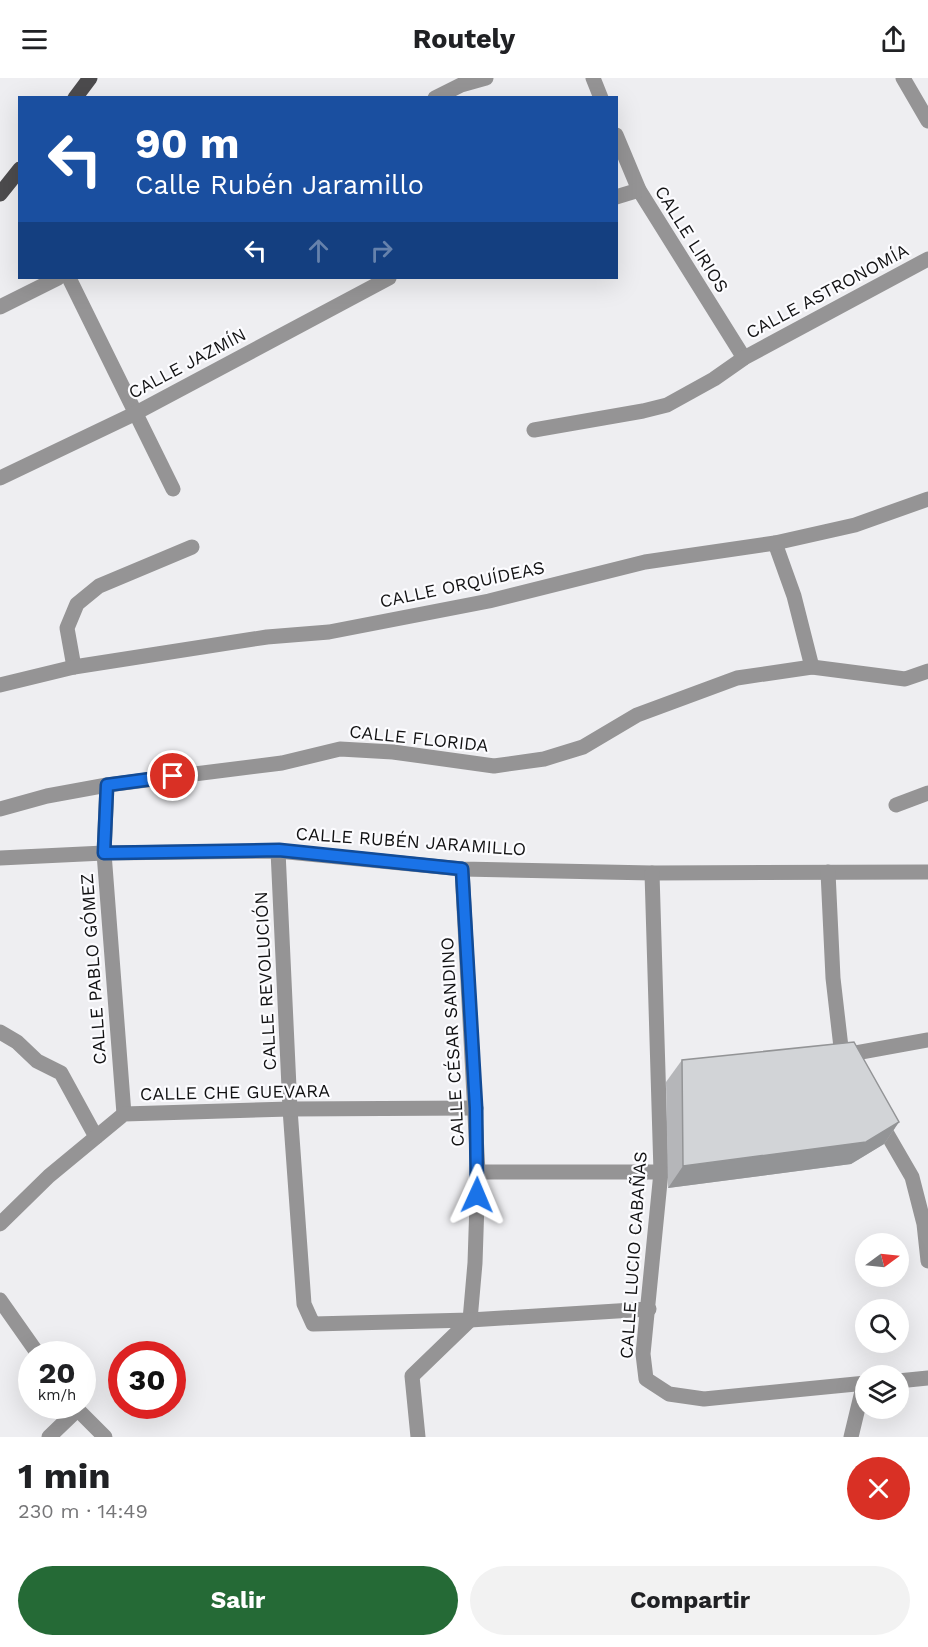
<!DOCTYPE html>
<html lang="es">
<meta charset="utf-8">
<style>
body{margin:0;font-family:"Work Sans",sans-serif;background:#f2f2f2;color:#202124;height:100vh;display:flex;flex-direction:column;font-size:22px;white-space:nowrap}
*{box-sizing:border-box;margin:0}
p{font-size:20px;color:#757577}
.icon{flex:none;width:33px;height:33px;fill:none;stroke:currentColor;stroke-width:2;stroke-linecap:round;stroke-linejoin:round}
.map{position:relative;height:1359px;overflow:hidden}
.details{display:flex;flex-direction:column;background:#fff;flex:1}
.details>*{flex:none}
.hud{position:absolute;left:18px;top:18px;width:600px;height:183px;border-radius:0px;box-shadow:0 6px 24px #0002;background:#1a4fa0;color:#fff;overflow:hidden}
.needle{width:39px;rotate:75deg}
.buttons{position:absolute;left:855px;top:1155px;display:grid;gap:12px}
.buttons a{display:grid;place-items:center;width:54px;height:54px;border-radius:50%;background:#fff;box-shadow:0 6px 24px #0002;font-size:30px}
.speed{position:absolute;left:18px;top:1263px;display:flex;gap:12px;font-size:30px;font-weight:700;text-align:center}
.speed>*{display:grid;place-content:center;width:78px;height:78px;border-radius:50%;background:#fff;box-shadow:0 6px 24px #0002;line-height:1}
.speed small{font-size:15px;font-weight:400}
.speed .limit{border:9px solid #d22;background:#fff;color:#111}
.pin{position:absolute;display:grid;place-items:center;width:51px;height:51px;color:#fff;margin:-26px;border:3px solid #fff;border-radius:50%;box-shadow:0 2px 6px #0007}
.me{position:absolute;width:66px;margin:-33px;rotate:1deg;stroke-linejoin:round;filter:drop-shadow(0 0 4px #0008)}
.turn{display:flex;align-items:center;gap:21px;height:126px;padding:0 18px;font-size:27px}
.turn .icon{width:78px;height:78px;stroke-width:2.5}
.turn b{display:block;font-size:42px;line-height:51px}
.lanes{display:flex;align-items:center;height:57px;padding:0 18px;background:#0003;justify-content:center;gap:30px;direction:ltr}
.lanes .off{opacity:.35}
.round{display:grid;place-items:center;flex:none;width:63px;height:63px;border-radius:32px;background:#f2f2f2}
.overview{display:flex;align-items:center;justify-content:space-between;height:102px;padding:0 18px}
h1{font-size:36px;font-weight:700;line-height:45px}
.cta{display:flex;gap:12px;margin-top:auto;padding:12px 18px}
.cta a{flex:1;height:69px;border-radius:36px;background:#256a36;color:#fff;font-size:24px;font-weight:700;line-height:69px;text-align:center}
.cta a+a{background:#f2f2f2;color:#202124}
header{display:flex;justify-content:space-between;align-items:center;height:78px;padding:0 18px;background:#fff;font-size:27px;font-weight:700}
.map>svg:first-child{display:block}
</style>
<header><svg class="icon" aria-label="menu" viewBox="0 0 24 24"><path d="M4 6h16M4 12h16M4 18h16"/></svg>Routely<svg class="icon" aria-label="share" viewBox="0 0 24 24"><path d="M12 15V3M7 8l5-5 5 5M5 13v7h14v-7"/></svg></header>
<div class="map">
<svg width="928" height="1359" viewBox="0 0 928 1359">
<rect width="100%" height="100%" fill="#eeeef1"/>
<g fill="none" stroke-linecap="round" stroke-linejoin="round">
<g stroke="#959495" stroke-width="15">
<polyline points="593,0 601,20"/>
<polyline points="903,0 928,43"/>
<polyline points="435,20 461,7 486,0"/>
<polyline points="616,57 639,112 744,280"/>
<polyline points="616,119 639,112"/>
<polyline points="69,200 173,411"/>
<polyline points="0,229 58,200"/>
<polyline points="534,352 643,333 667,327 714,301 744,280 928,181"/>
<polyline points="0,400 134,336 389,200"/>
<polyline points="775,465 794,518 812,589"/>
<polyline points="74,589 67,550 77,526 99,508 192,469"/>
<polyline points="0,607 74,589 267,559 329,554 489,523 645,484 775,465 855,447 928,421"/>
<polyline points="107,707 104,775 124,1036"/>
<polyline points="896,727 928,715"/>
<polyline points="0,731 47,718 107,707 282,685 340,671 393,674 494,688 544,681 583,669 637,637 737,600 812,589 905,601 928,593"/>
<polyline points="278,773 290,1031 304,1226 313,1246 470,1242 649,1231"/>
<polyline points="0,780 104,775 278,773 462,791 652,795 928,794"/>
<polyline points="462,791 478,1094 475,1185 470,1242"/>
<polyline points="828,794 833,900 842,978 846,985"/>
<polyline points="652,795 661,1094 643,1276 646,1301 669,1316 704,1321 866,1305"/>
<polyline points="0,954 17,964 37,983 61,995 96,1059"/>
<polyline points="839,978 928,962"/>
<polyline points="879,1042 912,1099 924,1146 928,1183"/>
<polyline points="478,1094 661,1094"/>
<polyline points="0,1146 49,1098 124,1036 290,1031 476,1030"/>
<polyline points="0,1222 38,1276"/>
<polyline points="898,1303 928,1300"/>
<polyline points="74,1328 105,1359"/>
<polyline points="49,1359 77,1332"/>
<polyline points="418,1359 412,1298 470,1242"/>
<polyline points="851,1359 864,1305"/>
</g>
<g stroke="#4c4b4d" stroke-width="15">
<polyline points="75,20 90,0"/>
<polyline points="0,116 20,91"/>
</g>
</g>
<polygon fill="#b5b6b9" points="682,982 899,1044 884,1066 851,1086 668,1110 666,1004"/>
<polygon fill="#939496" points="899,1044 884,1066 851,1086 668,1110 683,1088"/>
<polygon fill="#d2d4d7" stroke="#939496" stroke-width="1.5" points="854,964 899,1044 866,1064 683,1088 682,982"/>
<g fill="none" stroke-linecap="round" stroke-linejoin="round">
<g stroke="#114b97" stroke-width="15">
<polyline id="route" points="173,698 107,707 104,775 279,772 462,791 476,1030 477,1117"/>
</g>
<use href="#route" stroke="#1a73e8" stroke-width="10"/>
</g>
<g text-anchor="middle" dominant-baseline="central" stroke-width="4.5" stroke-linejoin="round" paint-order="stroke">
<g font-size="18" fill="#121213" stroke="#fcfcff">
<text transform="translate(692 161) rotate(58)">CALLE LIRIOS</text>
<text transform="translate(827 213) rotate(-28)">CALLE ASTRONOMÍA</text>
<text transform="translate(187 285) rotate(-28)">CALLE JAZMÍN</text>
<text transform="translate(462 506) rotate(-12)">CALLE ORQUÍDEAS</text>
<text transform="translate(419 660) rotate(6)">CALLE FLORIDA</text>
<text transform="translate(411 763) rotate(4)">CALLE RUBÉN JARAMILLO</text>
<text transform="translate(93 891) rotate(-94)">CALLE PABLO GÓMEZ</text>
<text transform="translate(265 903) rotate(-93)">CALLE REVOLUCIÓN</text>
<text transform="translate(452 964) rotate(-93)">CALLE CÉSAR SANDINO</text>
<text transform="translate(235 1014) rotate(-1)">CALLE CHE GUEVARA</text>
<text transform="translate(633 1177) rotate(-86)">CALLE LUCIO CABAÑAS</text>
</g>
</g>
</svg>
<div class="buttons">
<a><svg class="needle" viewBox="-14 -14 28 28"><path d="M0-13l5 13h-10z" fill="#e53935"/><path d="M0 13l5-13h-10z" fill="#757577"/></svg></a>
<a><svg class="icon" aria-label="search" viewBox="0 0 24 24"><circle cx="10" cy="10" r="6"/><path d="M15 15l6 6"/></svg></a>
<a><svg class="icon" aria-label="layers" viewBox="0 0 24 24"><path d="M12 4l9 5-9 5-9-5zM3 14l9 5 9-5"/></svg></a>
</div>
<div class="speed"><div>20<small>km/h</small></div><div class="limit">30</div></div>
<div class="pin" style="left:173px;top:698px;background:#d93025"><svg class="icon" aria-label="arrive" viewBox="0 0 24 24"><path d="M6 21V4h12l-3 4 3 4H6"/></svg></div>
<svg class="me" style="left:477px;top:1117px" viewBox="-20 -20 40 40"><path d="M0-17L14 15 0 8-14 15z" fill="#1a73e8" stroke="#fff" stroke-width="4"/></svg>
<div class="hud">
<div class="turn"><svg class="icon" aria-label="left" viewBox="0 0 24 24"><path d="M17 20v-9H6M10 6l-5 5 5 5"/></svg><div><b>90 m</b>Calle Rubén Jaramillo</div></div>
<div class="lanes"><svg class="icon" aria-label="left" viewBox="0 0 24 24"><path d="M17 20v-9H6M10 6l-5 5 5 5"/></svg><svg class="icon off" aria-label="ahead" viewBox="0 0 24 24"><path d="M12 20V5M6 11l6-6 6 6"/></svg><svg class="icon off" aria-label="right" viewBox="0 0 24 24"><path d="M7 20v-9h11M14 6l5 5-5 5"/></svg></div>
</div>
</div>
<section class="details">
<div class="overview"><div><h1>1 min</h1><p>230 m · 14:49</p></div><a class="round" style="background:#d93025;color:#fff"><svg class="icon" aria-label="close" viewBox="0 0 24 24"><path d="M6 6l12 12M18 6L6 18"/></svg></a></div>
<div class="cta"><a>Salir</a><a>Compartir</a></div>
</section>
